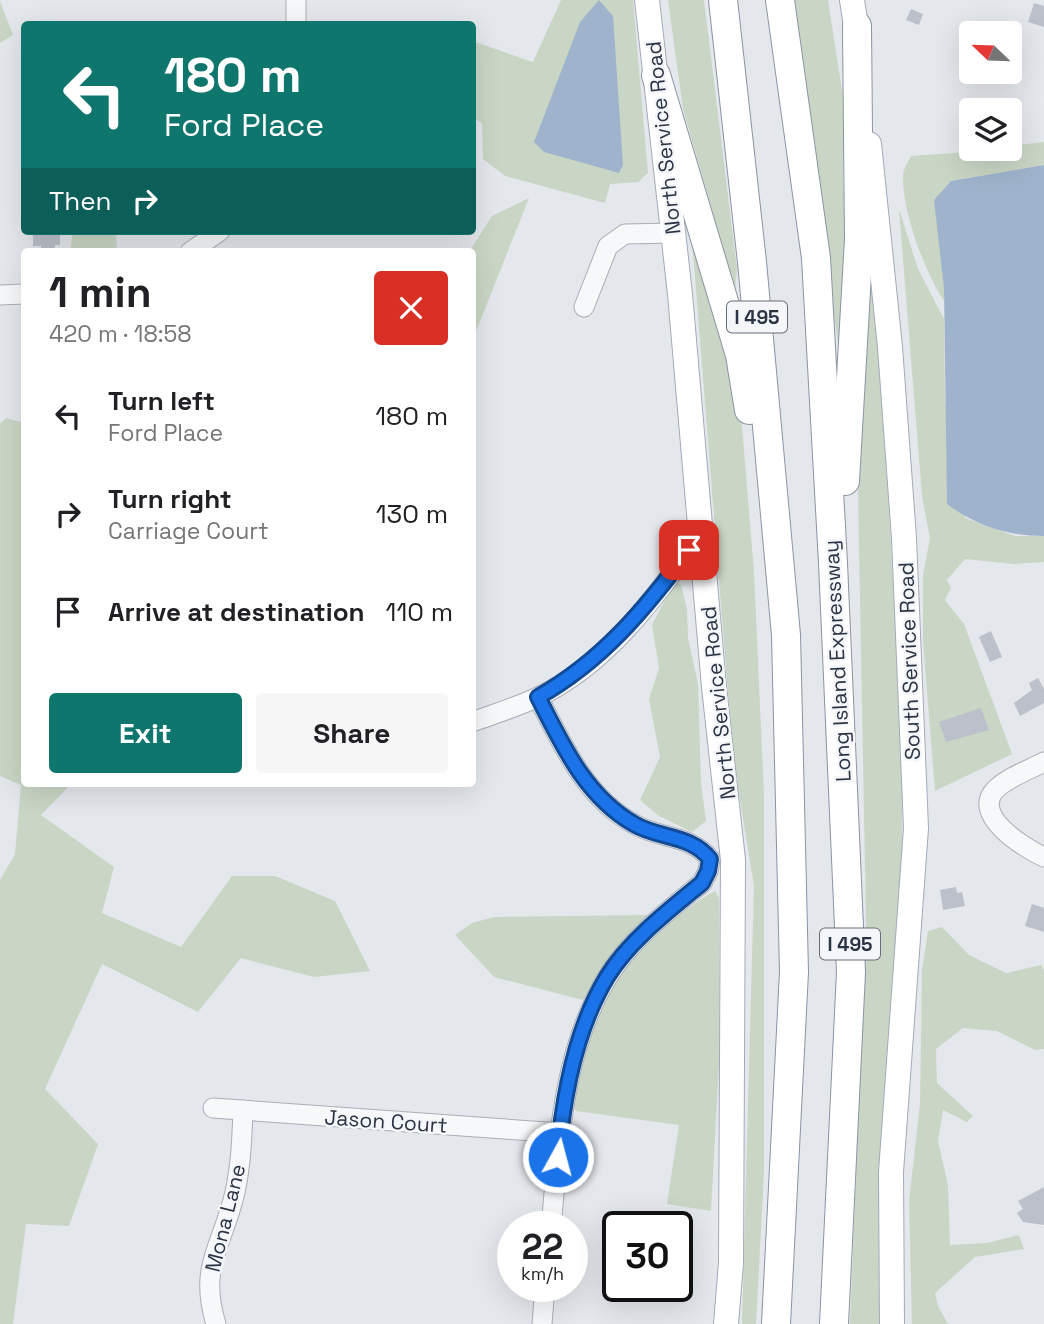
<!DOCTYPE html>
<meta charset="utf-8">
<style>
body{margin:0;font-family:"Space Grotesk",sans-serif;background:#f6f6f6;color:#202124;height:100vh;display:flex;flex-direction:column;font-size:26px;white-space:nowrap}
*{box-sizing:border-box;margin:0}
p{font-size:23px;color:#757577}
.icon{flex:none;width:38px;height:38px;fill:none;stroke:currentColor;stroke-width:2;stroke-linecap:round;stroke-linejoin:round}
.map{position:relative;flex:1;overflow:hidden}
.drawer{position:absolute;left:21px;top:248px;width:455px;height:539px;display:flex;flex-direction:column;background:#fff;border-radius:7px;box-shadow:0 7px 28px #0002}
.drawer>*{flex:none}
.hud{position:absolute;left:21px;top:21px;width:455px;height:214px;border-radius:7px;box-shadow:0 7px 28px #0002;background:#0f766e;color:#fff;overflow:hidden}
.needle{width:46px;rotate:293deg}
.controls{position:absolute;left:959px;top:21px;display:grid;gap:14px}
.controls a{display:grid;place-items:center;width:63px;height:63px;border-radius:7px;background:#fff;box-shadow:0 7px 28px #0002;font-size:35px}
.speed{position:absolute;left:497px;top:1211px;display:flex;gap:14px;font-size:35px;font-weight:700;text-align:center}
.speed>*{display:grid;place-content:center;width:91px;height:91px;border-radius:50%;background:#fff;box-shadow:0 7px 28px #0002;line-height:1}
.speed small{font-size:18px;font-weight:400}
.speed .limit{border:4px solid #111;border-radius:10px;background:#fff;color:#111}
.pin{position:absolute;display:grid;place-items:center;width:60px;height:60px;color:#fff;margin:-30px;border-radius:14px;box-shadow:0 4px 10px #0006}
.me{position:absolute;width:77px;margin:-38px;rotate:7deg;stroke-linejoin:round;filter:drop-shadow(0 0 5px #0008)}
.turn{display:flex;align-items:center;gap:24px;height:147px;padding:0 28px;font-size:32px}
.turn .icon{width:91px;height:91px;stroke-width:2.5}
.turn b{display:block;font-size:49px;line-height:60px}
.then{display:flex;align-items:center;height:66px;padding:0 28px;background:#0003;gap:14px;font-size:26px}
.round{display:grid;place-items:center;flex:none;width:74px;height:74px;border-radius:7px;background:#f6f6f6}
.headline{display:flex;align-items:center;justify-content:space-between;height:119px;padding:0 28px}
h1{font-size:42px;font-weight:700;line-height:52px}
.action{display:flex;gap:14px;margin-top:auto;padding:14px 28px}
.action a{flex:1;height:80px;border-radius:7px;background:#0f766e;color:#fff;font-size:28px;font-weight:700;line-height:80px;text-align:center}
.action a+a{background:#f6f6f6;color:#202124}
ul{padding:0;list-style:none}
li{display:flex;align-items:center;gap:21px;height:98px;padding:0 28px}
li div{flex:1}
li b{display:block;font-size:26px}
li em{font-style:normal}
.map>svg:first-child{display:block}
</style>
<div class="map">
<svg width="1044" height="1324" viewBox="0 0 1044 1324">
<rect width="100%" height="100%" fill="#e4e7ec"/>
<g fill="#c9d6c5">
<polygon points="561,0 633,0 648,173 638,182 610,184 605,203 505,176 483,159 482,123 473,118 472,41 533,62"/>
<polygon points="668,0 704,0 737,269 735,291 683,109"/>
<polygon points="793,0 828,0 845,110 843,182 849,261 846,343 838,343 836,330"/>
<polygon points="0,1 13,35 0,43"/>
<path d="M 1044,142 L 1044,165 L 951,181 L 944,301 C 925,272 902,212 903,176 C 903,170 908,162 911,156 L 1010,149 L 1010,146 Z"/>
<polygon points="529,198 473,339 472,252 469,252 492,216"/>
<polygon points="689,201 739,389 754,572 764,795 764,1173 756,1324 742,1324 754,886 733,757"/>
<polygon points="899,209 918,269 944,319 945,400 965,518 1015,536 1044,536 1044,562 1014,564 965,559 947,580 951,588 945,600 964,624 1012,754 935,791 923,641 923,575 930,538 922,496"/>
<polygon points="868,229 883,399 902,745 902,860 880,1324 850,1324 866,921 858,493"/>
<polygon points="73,231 116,231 117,252 70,252"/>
<polygon points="6,418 24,423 24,784 71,784 41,815 114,867 102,913 181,947 232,876 275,876 335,901 370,971 314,977 241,958 198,1012 102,964 45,1089 98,1144 69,1226 26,1224 13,1324 0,1324 0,880 15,854 21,785 0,776 0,424"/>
<polygon points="675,581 681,585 687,609 688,638 698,684 701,782 706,821 692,832 659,816 640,800 660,757 649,699 659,668 652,625"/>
<path d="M 715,891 L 719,898 L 719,1064 L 711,1211 L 667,1204 L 679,1125 L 576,1111 L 571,1102 C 577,1073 590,1024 604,999 C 625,962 678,910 715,891 Z"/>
<polygon points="649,915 583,1000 494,977 455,935 472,923 494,917"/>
<polygon points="942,927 969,955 1006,973 1041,965 1044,970 1044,1049 1035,1050 997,1031 963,1028 936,1049 937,1083 973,1116 967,1122 943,1110 938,1141 948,1185 950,1245 987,1243 1019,1235 1024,1249 975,1257 935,1293 938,1306 948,1324 912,1324 909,1201 920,1104 922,971 928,931"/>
</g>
<g fill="#9fb4cc">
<polygon points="599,0 613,16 623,165 619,173 544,152 534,142 580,22"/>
<path d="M 1044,165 L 1044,536 C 1008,536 976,526 947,504 L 944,288 L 934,200 L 951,181 Z"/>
</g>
<g fill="#bbc0ca">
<polygon points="1034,3 1044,6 1044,27 1028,22"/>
<polygon points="911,9 923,14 919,25 906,20"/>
<polygon points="33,231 60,231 60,245 55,245 55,250 41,250 41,246 33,246"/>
<polygon points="991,631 1002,657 990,662 979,637"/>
<polygon points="1038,678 1044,689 1044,703 1020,716 1014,703 1032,690 1029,683"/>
<polygon points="981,708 989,730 946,742 939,722"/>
<polygon points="956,887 957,893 962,892 965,906 943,910 940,890"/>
<polygon points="1032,904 1044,908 1044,932 1025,926"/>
<polygon points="1044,1187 1044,1225 1023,1222 1017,1213 1023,1209 1018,1201"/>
</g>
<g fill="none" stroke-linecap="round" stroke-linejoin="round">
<g stroke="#a9aeb7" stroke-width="21">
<g id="minor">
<polyline points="296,0 296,24"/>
<polyline points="190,252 220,231"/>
<polyline points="0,295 24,294"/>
<polyline points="584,307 608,246 625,234 674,233"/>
<path d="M 538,697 C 562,744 585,797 634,824 C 659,839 690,834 710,859 L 708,871 L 702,883 C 669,910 629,941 607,978 C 562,1052 559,1143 551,1227"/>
<path d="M 472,722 C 494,714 517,707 538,697 C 609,664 658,593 703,531"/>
<path d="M 1044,762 C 1029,770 1006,778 995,790 C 971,815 1024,848 1044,857"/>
<polyline points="213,1108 560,1133"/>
<path d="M 216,1324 C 198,1265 223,1246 235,1192 C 241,1165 242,1137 243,1110"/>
<polyline points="542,1324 545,1286"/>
</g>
</g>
<g stroke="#a3abb8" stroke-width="26">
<g id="major">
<polyline points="647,0 680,294 714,687 733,860 731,1263 726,1324"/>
<polyline points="852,0 859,46"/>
<polyline points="869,144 890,347 904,538 916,828 891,1172 892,1324"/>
</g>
</g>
<g stroke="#8b94a3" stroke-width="30">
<g id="highway">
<polyline points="723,0 752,262 786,635 794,972 776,1324"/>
<polyline points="780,0 816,258 833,563 851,972 834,1324"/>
<polyline points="656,75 740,355 749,410"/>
<polyline points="845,481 859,239 857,26"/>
</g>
</g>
<use href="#minor" stroke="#f7f8fa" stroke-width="19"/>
<use href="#major" stroke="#fff" stroke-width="24"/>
<use href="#highway" stroke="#fff" stroke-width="28"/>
</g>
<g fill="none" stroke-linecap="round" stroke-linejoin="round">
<g stroke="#114b97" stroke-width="18">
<path id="route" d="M 558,1157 C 563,1096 575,1030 607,977 C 629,941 669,910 702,883 L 708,871 L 710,859 C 690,834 659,839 634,824 C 585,796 562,744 538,697 C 602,661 646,608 689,550"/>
</g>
<use href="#route" stroke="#1a73e8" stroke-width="12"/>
</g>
<g text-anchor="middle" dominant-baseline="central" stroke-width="5" stroke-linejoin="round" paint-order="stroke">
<g fill="#f4f6f9" stroke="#676e7b" stroke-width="2">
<rect x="727" y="301.5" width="60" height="31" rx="5"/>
<rect x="820" y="928.5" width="60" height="31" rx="5"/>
</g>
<g font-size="19" font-weight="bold" fill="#2b3445">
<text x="757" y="317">I 495</text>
<text x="850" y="944">I 495</text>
</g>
<g font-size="21" fill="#2b3445" stroke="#f4f6f9">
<text transform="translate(663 138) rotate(-96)">North Service Road</text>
<text transform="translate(837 661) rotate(-93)">Long Island Expressway</text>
<text transform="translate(909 661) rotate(-92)">South Service Road</text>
<text transform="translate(718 703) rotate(-96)">North Service Road</text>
<text transform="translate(386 1121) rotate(4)">Jason Court</text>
<text transform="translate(225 1218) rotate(-76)">Mona Lane</text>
</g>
</g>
</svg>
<div class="controls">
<a><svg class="needle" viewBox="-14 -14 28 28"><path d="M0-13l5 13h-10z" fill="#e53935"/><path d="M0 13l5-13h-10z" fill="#757577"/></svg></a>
<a><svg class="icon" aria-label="layers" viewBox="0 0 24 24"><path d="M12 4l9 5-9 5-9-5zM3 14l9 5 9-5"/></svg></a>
</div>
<div class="speed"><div>22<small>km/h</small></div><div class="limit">30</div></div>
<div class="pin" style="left:689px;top:550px;background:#d93025"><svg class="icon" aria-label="arrive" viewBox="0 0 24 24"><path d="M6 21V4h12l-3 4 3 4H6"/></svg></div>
<svg class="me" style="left:558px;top:1157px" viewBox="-20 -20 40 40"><circle r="17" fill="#1a73e8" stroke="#fff" stroke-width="3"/><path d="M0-11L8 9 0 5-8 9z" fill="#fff"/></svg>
<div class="hud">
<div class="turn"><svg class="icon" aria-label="left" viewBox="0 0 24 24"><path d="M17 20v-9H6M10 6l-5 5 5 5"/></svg><div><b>180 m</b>Ford Place</div></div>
<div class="then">Then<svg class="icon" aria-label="right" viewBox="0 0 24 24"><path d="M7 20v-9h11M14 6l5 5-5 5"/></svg></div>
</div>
<section class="drawer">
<div class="headline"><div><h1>1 min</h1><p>420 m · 18:58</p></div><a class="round" style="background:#d93025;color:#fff"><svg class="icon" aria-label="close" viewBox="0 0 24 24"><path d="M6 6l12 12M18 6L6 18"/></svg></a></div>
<ul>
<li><svg class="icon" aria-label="left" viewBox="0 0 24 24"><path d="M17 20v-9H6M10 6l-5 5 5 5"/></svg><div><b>Turn left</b><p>Ford Place</p></div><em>180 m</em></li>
<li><svg class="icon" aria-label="right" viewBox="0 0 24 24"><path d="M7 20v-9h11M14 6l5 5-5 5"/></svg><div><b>Turn right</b><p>Carriage Court</p></div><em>130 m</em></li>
<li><svg class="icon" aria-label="arrive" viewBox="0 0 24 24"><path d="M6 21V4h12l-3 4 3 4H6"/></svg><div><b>Arrive at destination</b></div><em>110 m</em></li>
</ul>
<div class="action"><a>Exit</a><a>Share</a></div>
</section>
</div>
